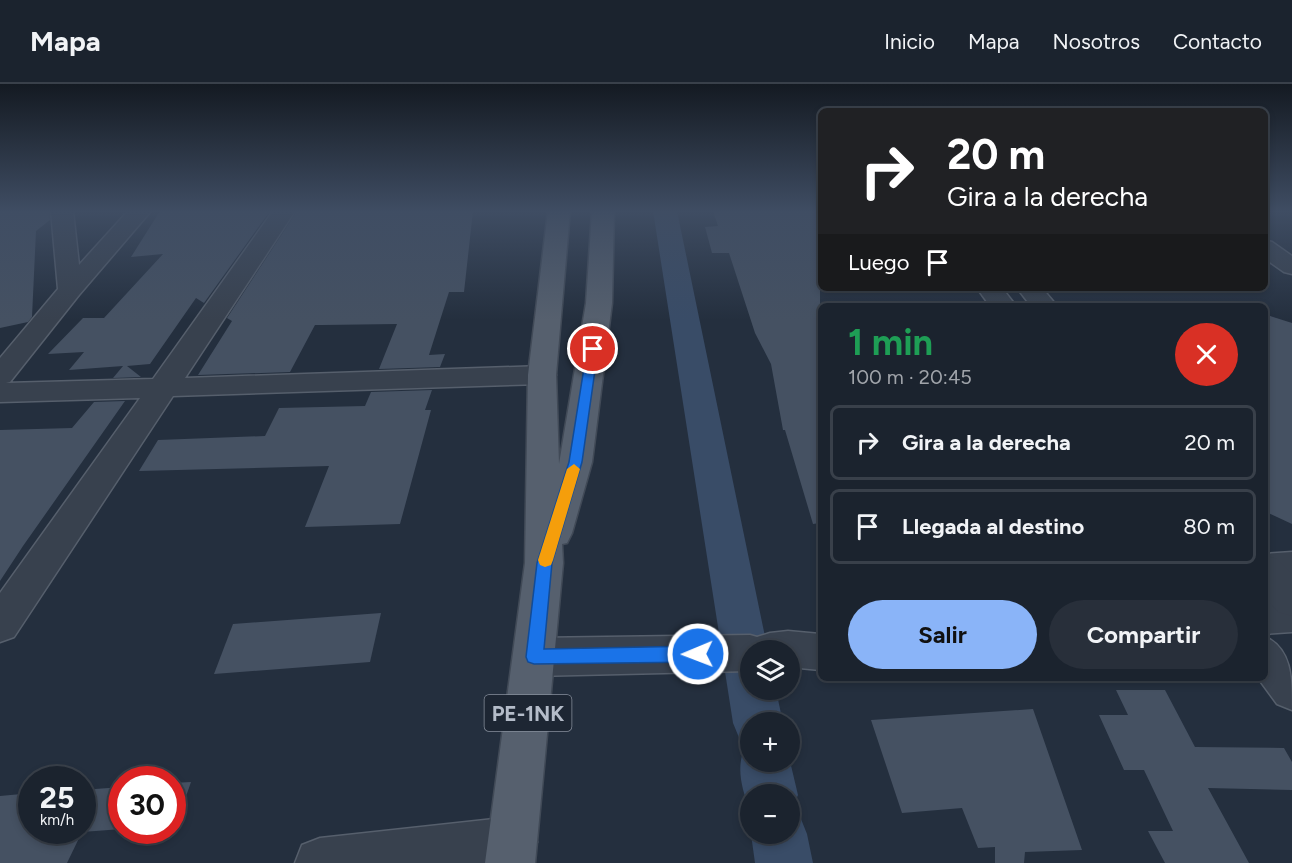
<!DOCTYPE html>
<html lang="es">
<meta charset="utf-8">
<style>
body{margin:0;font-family:Figtree,sans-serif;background:#282f3a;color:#f1f3f6;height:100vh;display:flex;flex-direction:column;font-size:22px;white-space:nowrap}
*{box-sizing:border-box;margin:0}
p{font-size:20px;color:#a0a4aa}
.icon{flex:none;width:33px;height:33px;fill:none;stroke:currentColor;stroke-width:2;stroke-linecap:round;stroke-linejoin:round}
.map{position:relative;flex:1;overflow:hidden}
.drawer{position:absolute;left:818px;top:219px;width:450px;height:378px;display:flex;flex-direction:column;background:#1b232e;border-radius:9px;box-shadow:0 3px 9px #0003,0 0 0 2px #39404a}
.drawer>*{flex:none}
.banner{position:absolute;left:818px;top:24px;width:450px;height:183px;border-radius:9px;box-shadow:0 3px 9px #0003,0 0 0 2px #39404a;background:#202124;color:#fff;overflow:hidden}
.buttons{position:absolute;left:740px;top:556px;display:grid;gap:12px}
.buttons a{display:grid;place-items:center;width:60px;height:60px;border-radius:50%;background:#1b232e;box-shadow:0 3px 9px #0003,0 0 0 2px #39404a;font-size:30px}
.speed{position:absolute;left:18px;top:682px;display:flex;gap:12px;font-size:30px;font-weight:700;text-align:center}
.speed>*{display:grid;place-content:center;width:78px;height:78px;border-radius:50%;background:#1b232e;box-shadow:0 3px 9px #0003,0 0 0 2px #39404a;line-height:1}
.speed small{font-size:15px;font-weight:400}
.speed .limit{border:9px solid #d22;background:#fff;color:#111}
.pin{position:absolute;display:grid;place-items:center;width:51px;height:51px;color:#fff;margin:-26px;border:3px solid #fff;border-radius:50%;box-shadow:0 2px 6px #0007}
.me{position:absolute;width:66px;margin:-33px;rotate:269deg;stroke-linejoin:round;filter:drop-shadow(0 0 4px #0008)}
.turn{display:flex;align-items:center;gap:21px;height:126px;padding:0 30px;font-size:27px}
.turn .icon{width:78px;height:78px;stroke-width:2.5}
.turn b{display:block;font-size:42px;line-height:51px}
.then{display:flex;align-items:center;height:57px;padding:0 30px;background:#0003;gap:12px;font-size:22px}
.round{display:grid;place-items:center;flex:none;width:63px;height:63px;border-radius:32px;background:#282f3a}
.summary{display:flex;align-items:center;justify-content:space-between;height:102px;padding:0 30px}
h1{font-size:36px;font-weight:700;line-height:45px;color:#1e9e55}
.cta{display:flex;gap:12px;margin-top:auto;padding:12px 30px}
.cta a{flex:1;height:69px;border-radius:36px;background:#8ab4f8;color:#111;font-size:24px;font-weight:700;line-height:69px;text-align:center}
.cta a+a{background:#282f3a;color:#f1f3f6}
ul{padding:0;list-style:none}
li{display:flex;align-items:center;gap:18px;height:75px;margin:0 12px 9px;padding:0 18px;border:3px solid #39404a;border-radius:9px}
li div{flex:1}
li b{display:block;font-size:22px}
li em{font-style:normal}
header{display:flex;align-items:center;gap:36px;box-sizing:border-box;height:84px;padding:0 30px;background:#1b232e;border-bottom:2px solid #39404a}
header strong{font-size:28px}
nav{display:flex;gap:33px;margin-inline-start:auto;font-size:21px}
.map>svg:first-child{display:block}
</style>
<header>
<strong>Mapa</strong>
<nav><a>Inicio</a><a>Mapa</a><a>Nosotros</a><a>Contacto</a></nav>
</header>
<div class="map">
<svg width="1292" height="779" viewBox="0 0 1292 779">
<rect width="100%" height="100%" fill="#242f3e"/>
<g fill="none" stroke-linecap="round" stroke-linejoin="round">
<path fill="#394c67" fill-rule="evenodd" d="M 653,127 L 677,127 L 768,567 L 750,567 L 750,606 L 776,606 L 783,639 L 750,639 L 750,678 L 789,678 L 789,673 L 798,711 L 791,727 L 799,730 L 807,750 L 813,779 L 755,779 L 751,750 L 789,750 L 789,711 L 750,711 L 750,726 C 741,704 735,680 747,659 L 740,656 L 733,639 Z"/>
</g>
<g fill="#455162">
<polygon points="0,127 49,127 50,136 36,147 32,233 28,238 0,244"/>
<polygon points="160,127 270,127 204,219 196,214 150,280 127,282 141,293 113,294 123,282 69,286 84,268 48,270 83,234 104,234 163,170 131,173"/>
<polygon points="297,127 473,127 464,208 449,208 429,271 445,270 440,283 379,285 397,240 323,241 315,241 290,288 198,291 232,237 227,234"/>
<polygon points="713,127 820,127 820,439 813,440 785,346 783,346 771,280 755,249 729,169 712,169 705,143 718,142"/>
<polygon points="1264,230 1292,239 1292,440 1264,427"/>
<polygon points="432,306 425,326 431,326 400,440 305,443 329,382 139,387 158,356 265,352 279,324 365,322 371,308"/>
<polygon points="125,317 23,462 0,497 0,346 72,344 94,318"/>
<polygon points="381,529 370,578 214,590 233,540"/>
<polygon points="1116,606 1165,606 1195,663 1284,664 1292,678 1292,706 1208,704 1249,779 1165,779 1148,747 1173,747 1144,686 1124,686 1099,631 1128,631"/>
<polygon points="1033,625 1082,766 1025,768 1024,779 995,779 995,763 978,764 962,724 902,729 871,636"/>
<polygon points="191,698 176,741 172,741 172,699"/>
<polygon points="122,703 122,745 82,748 67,779 0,779 0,712 32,709 32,747 82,747 82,706"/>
</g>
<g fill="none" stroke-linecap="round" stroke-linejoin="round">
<g stroke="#565f6c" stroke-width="3">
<g id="minor">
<polygon points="51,127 73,127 79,181 128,127 151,127 79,211 10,298 6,299 153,295 273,127 295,127 185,294 542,282 552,285 556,291 552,297 542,300 173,312 14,553 0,558 0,509 140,314 0,318 0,274 58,205"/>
<polygon points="1292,468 1292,498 1264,500 1264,470"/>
<polygon points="1292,514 1292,548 1264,550 1264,516"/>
<polygon points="788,547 820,550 820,586 789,583 789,567 750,567 750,587 534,592 519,586 513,573 519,560 534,554 750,551 757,553 770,549"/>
<polygon points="512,733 530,740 537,758 530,776 521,779 295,779 302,761 320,754"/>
</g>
</g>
<g stroke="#565f6c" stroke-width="3">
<g id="tertiary">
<polygon points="1264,156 1272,158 1292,172 1292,190 1284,188 1264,174"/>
<polygon points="977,204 1002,204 1016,222 990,222"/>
<polygon points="1017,204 1042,204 1057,222 1031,222"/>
<polygon points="1264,471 1277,475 1292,490 1292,532 1278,528 1264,512"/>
<path d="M 1264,552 C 1292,565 1292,593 1292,626 L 1277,620 L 1258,594 L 1264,594 Z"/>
</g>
</g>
<g stroke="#414a57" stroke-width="3">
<polygon id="primary" points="548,127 570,127 556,291 559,380 586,219 592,127 614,127 612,219 592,378 572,449 567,459 562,460 563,479 535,779 485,779 525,479 528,291"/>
</g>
<use href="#minor" fill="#38414e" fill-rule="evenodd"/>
<use href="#tertiary" fill="#38414e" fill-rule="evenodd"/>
<use href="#primary" fill="#56606e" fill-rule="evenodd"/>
</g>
<linearGradient id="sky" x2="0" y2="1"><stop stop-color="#141a22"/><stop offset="0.54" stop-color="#3f4d63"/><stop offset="1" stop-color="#3f4d63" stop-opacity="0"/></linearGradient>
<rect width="1292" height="236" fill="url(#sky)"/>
<polygon fill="#1a73e8" stroke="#114b97" stroke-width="1.5" points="593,261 598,265 582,378 552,479 544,565 698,562 704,565 707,570 704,575 698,578 534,580 528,578 526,573 537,479 569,378 587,265"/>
<polygon fill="#f59e0b" points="574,380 580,385 553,476 551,481 545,483 540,481 538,476 567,385"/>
<g text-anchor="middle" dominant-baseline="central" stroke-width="4.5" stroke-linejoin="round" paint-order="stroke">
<rect fill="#1d2633" stroke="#878f9c" stroke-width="1.5" x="484.5" y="611" width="87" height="36" rx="4.5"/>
<g font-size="21" font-weight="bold" fill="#b4bcc9">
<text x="528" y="629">PE-1NK</text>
</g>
</g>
</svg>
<div class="buttons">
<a><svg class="icon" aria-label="layers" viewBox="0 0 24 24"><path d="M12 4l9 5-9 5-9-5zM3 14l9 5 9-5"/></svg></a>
<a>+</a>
<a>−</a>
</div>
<div class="speed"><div>25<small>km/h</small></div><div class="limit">30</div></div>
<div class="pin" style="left:593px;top:265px;background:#d93025"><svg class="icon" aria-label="arrive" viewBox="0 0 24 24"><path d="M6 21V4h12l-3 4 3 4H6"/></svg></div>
<svg class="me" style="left:698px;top:570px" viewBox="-20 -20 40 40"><circle r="17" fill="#1a73e8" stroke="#fff" stroke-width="3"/><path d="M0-11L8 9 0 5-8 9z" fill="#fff"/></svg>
<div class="banner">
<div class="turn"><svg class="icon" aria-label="right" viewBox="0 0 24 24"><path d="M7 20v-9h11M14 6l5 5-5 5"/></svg><div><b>20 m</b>Gira a la derecha</div></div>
<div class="then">Luego<svg class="icon" aria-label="arrive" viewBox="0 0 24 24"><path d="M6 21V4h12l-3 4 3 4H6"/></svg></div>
</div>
<section class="drawer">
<div class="summary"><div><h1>1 min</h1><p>100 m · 20:45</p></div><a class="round" style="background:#d93025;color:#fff"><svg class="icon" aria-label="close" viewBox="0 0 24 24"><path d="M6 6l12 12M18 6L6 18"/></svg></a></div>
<ul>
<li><svg class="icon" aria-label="right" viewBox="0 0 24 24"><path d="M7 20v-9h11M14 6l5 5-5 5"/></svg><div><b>Gira a la derecha</b></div><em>20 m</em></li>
<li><svg class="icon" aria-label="arrive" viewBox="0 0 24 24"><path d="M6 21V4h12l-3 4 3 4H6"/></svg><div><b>Llegada al destino</b></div><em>80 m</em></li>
</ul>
<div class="cta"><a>Salir</a><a>Compartir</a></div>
</section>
</div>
